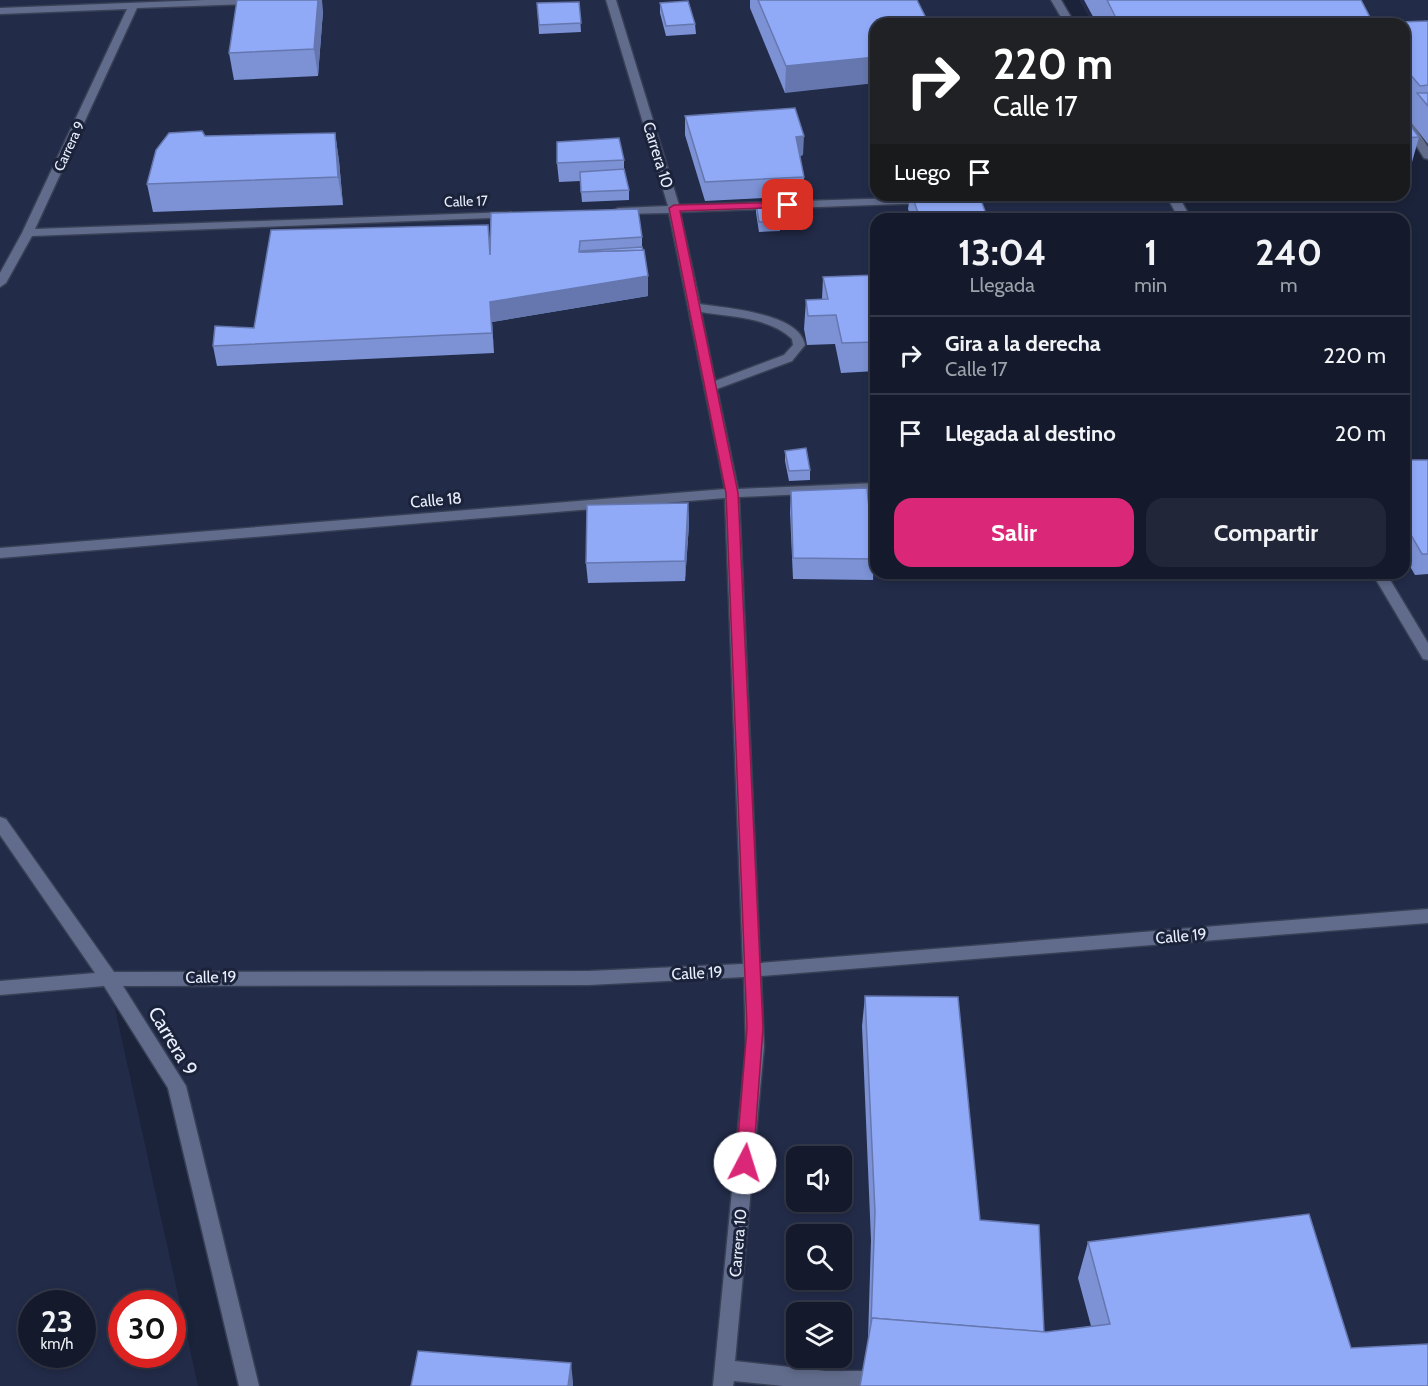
<!DOCTYPE html>
<html lang="es">
<style>
body{margin:0;font-family:Cabin,sans-serif;background:#212738;color:#f1f3f6;height:100vh;display:flex;flex-direction:column;font-size:22px;white-space:nowrap}
*{box-sizing:border-box;margin:0}
p{font-size:20px;color:#9da1a9}
.icon{flex:none;width:33px;height:33px;fill:none;stroke:currentColor;stroke-width:2;stroke-linecap:round;stroke-linejoin:round}
.map{position:relative;flex:1;overflow:hidden}
.sheet{position:absolute;left:870px;top:213px;width:540px;height:366px;display:flex;flex-direction:column;background:#141a2c;border-radius:18px;box-shadow:0 3px 9px #0003,0 0 0 2px #333848}
.sheet>*{flex:none}
.guide{position:absolute;left:870px;top:18px;width:540px;height:183px;border-radius:18px;box-shadow:0 3px 9px #0003,0 0 0 2px #333848;background:#202124;color:#fff;overflow:hidden}
.tools{position:absolute;left:786px;top:1146px;display:grid;gap:12px}
.tools a{display:grid;place-items:center;width:66px;height:66px;border-radius:12px;background:#141a2c;box-shadow:0 3px 9px #0003,0 0 0 2px #333848;font-size:30px}
.speed{position:absolute;left:18px;top:1290px;display:flex;gap:12px;font-size:30px;font-weight:700;text-align:center}
.speed>*{display:grid;place-content:center;width:78px;height:78px;border-radius:50%;background:#141a2c;box-shadow:0 3px 9px #0003,0 0 0 2px #333848;line-height:1}
.speed small{font-size:15px;font-weight:400}
.speed .limit{border:9px solid #d22;background:#fff;color:#111}
.pin{position:absolute;display:grid;place-items:center;width:51px;height:51px;color:#fff;margin:-26px;border-radius:12px;box-shadow:0 3px 9px #0006}
.me{position:absolute;width:66px;margin:-33px;rotate:5deg;stroke-linejoin:round;filter:drop-shadow(0 0 4px #0008)}
.turn{display:flex;align-items:center;gap:21px;height:126px;padding:0 24px;font-size:27px}
.turn .icon{width:78px;height:78px;stroke-width:2.5}
.turn b{display:block;font-size:42px;line-height:51px}
.then{display:flex;align-items:center;height:57px;padding:0 24px;background:#0003;gap:12px;font-size:22px}
.eta{display:flex;justify-content:space-evenly;align-items:center;height:102px;text-align:center}
.eta b{font-size:36px;font-weight:700;line-height:42px}
.button{display:flex;gap:12px;margin-top:auto;padding:12px 24px}
.button a{flex:1;height:69px;border-radius:18px;background:#db2777;color:#fff;font-size:24px;font-weight:700;line-height:69px;text-align:center}
.button a+a{background:#212738;color:#f1f3f6}
ul{padding:0;list-style:none}
li{display:flex;align-items:center;gap:18px;height:78px;padding:0 24px;border-top:2px solid #333848}
li div{flex:1}
li b{display:block;font-size:22px}
li em{font-style:normal}
.map>svg:first-child{display:block}
</style>
<div class="map">
<svg width="1428" height="1386" viewBox="0 0 1428 1386">
<rect width="100%" height="100%" fill="#1b233a"/>
<g fill="#222b48" fill-rule="evenodd">
<path d="M 0,0 L 1056,0 L 1070,24 L 876,24 L 876,195 L 1172,195 L 1185,219 L 876,219 L 876,573 L 1404,573 L 1404,469 L 1428,469 L 1428,1386 L 249,1386 L 177,1086 L 109,981 L 198,1386 L 0,1386 ZM 796,1156 L 842,1156 L 842,1202 L 796,1202 ZM 796,1234 L 842,1234 L 842,1280 L 796,1280 ZM 32,1304 L 82,1304 L 82,1354 L 32,1354 ZM 122,1304 L 172,1304 L 172,1354 L 122,1354 ZM 796,1312 L 842,1312 L 842,1358 L 796,1358 Z"/>
<polygon points="1079,0 1428,0 1428,55 1404,24 1093,24"/>
</g>
<g fill="none" stroke-linecap="round" stroke-linejoin="round">
<g stroke="#384055" stroke-width="3">
<g id="minor">
<polygon points="204,0 282,0 277,3 137,8 35,229 510,212 516,215 514,217 32,236 6,283 0,287 0,273 22,233 127,9 0,14 0,8"/>
<path d="M 606,0 L 616,0 L 679,205 L 930,197 L 936,200 L 930,203 L 680,212 L 700,304 C 725,308 800,313 805,345 L 792,361 L 717,389 L 738,489 L 876,483 L 876,491 L 739,497 L 760,963 L 1428,909 L 1428,923 L 761,976 L 764,1047 L 735,1361 L 826,1371 L 863,1371 L 870,1374 L 873,1381 L 871,1386 L 783,1386 L 734,1381 L 733,1386 L 713,1386 L 746,1047 L 744,977 L 589,985 L 123,986 L 186,1086 L 259,1386 L 239,1386 L 168,1088 L 104,986 L 0,995 L 0,981 L 95,973 L 0,835 L 0,817 L 6,819 L 114,972 L 589,971 L 743,964 L 725,498 L 0,558 L 0,548 L 725,489 L 669,213 L 618,214 L 612,211 L 618,208 L 668,206 ZM 701,312 C 731,317 769,317 792,339 L 793,345 L 784,355 L 715,381 Z"/>
<polygon points="1051,0 1061,0 1075,24 1065,24"/>
<polygon points="1404,115 1408,116 1428,147 1428,159 1424,158 1404,126"/>
<polygon points="1056,195 1050,198 960,201 954,198 959,195"/>
<polygon points="1166,195 1178,195 1191,219 1179,219"/>
<polygon points="1372,573 1386,573 1428,643 1428,660 1423,659"/>
</g>
</g>
<use href="#minor" fill="#616c8c" fill-rule="evenodd"/>
</g>
<g fill="#7c92d5">
<polygon points="750,0 917,0 785,93 750,8"/>
<polygon points="1084,0 1361,0 1373,23 1428,21 1428,144 1404,113 1404,24 1097,24"/>
<polygon points="579,2 581,32 539,34 537,3"/>
<polygon points="660,3 695,24 696,34 666,36 660,13"/>
<polygon points="323,11 318,76 234,80 229,53"/>
<polygon points="685,116 803,155 800,156 804,177 803,196 705,201 685,135"/>
<polygon points="1404,117 1419,137 1409,173 1404,173"/>
<polygon points="335,133 339,161 343,205 153,212 147,184 205,136"/>
<polygon points="624,160 624,169 629,190 629,200 582,202 580,181 559,182 557,163"/>
<polygon points="910,195 979,195 988,219 912,219 908,209"/>
<polygon points="756,203 780,221 780,231 759,232 756,213"/>
<polygon points="491,213 642,237 642,247 648,296 492,322 494,353 217,366 213,346 254,328 490,255"/>
<polygon points="876,275 876,371 841,373 835,344 807,345 804,329 806,300 822,299 823,277"/>
<polygon points="785,451 810,470 810,480 789,481 785,461"/>
<polygon points="1404,460 1428,460 1428,574 1415,575 1404,556"/>
<polygon points="791,491 874,559 873,580 793,579 790,512"/>
<polygon points="688,503 689,524 685,581 588,583 586,563"/>
<polygon points="1246,573 1298,573 1247,575"/>
<polygon points="865,996 980,1220 1044,1332 1091,1326 1078,1278 1088,1242 1351,1348 1428,1386 868,1340 871,1240 862,1026"/>
</g>
<g fill="#6577ae">
<polygon points="318,0 322,0 323,11 318,76 314,49"/>
<polygon points="876,57 876,83 785,93 786,66"/>
<polygon points="335,133 339,161 343,205 338,177"/>
<polygon points="804,136 803,155 795,156 796,137"/>
<polygon points="648,276 648,296 492,322 494,353 490,302"/>
<polygon points="688,503 689,524 685,581 685,561"/>
<polygon points="571,1363 573,1382 573,1386 568,1386"/>
</g>
<g fill="#90aaf8" stroke="#6577ae" stroke-width="1.5">
<polygon points="237,0 318,0 314,49 229,53"/>
<polygon points="758,0 917,0 929,24 876,24 876,57 786,66"/>
<polygon points="1107,0 1361,0 1373,23 1339,24 1119,24"/>
<polygon points="688,1 695,24 666,26 660,3"/>
<polygon points="579,2 581,23 539,25 537,3"/>
<polygon points="1428,21 1428,85 1420,86 1404,67 1404,24 1374,24 1373,23"/>
<polygon points="1417,93 1428,93 1428,106"/>
<polygon points="795,108 804,136 796,137 804,177 705,182 685,116"/>
<polygon points="1404,117 1419,137 1404,138"/>
<polygon points="202,131 205,136 335,133 338,177 147,184 156,150 169,133"/>
<polygon points="619,138 624,160 557,163 557,142"/>
<polygon points="624,169 629,190 581,192 580,172"/>
<polygon points="912,195 979,195 988,219 920,219"/>
<polygon points="776,202 780,221 759,222 756,203"/>
<polygon points="638,209 642,237 580,241 579,252 644,250 648,276 490,302 492,333 213,346 215,326 254,328 271,230 488,225 490,255 491,213"/>
<polygon points="642,247 643,250 581,252 581,251"/>
<polygon points="876,275 876,342 842,343 836,315 808,316 806,300 828,299 823,277"/>
<polygon points="806,448 810,470 789,471 785,451"/>
<polygon points="1404,460 1428,460 1428,554 1422,554 1404,523"/>
<polygon points="867,488 874,559 793,558 791,491"/>
<polygon points="688,503 685,561 586,563 587,505"/>
<polygon points="865,996 958,997 980,1220 1039,1225 1044,1332 872,1318 871,1323 875,1212"/>
<polygon points="1309,1214 1351,1348 1428,1344 1428,1386 860,1386 872,1318 1046,1332 1110,1324 1088,1242"/>
<polygon points="418,1351 571,1363 568,1386 411,1386"/>
</g>
<polygon fill="#db2777" stroke="#8e194d" stroke-width="1.5" points="788,202 793,205 791,207 680,211 738,493 763,1028 753,1163 751,1168 745,1170 739,1168 736,1163 747,1028 726,493 669,208 674,205"/>
<g text-anchor="middle" dominant-baseline="central" stroke-width="6" stroke-linejoin="round" paint-order="stroke">
<g font-size="14" fill="#e9effe" stroke="#1b233a">
<text transform="translate(69 146) rotate(-65)">Carrera 9</text>
<text transform="translate(466 201) rotate(-2)">Calle 17</text>
</g>
<g font-size="16" fill="#e9effe" stroke="#1b233a">
<text transform="translate(658 155) rotate(73)">Carrera 10</text>
<text transform="translate(436 500) rotate(-5)">Calle 18</text>
<text transform="translate(1181 936) rotate(-5)">Calle 19</text>
<text transform="translate(697 973) rotate(-3)">Calle 19</text>
<text transform="translate(211 977) rotate(-1)">Calle 19</text>
<text transform="translate(738 1243) rotate(-85)">Carrera 10</text>
</g>
<g font-size="20" fill="#e9effe" stroke="#1b233a">
<text transform="translate(173 1041) rotate(59)">Carrera 9</text>
</g>
</g>
</svg>
<div class="tools">
<a><svg class="icon" aria-label="sound" viewBox="0 0 24 24"><path d="M4 9h4l5-4v14l-5-4H4zM17 9q2 3 0 6"/></svg></a>
<a><svg class="icon" aria-label="search" viewBox="0 0 24 24"><circle cx="10" cy="10" r="6"/><path d="M15 15l6 6"/></svg></a>
<a><svg class="icon" aria-label="layers" viewBox="0 0 24 24"><path d="M12 4l9 5-9 5-9-5zM3 14l9 5 9-5"/></svg></a>
</div>
<div class="speed"><div>23<small>km/h</small></div><div class="limit">30</div></div>
<div class="pin" style="left:788px;top:205px;background:#d93025"><svg class="icon" aria-label="arrive" viewBox="0 0 24 24"><path d="M6 21V4h12l-3 4 3 4H6"/></svg></div>
<svg class="me" style="left:745px;top:1163px" viewBox="-20 -20 40 40"><circle r="19" fill="#fff"/><path d="M0-13L10 11 0 6-10 11z" fill="#db2777"/></svg>
<div class="guide">
<div class="turn"><svg class="icon" aria-label="right" viewBox="0 0 24 24"><path d="M7 20v-9h11M14 6l5 5-5 5"/></svg><div><b>220 m</b>Calle 17</div></div>
<div class="then">Luego<svg class="icon" aria-label="arrive" viewBox="0 0 24 24"><path d="M6 21V4h12l-3 4 3 4H6"/></svg></div>
</div>
<section class="sheet">
<div class="eta">
<div><b>13:04</b><p>Llegada</p></div>
<div><b>1</b><p>min</p></div>
<div><b>240</b><p>m</p></div>
</div>
<ul>
<li><svg class="icon" aria-label="right" viewBox="0 0 24 24"><path d="M7 20v-9h11M14 6l5 5-5 5"/></svg><div><b>Gira a la derecha</b><p>Calle 17</p></div><em>220 m</em></li>
<li><svg class="icon" aria-label="arrive" viewBox="0 0 24 24"><path d="M6 21V4h12l-3 4 3 4H6"/></svg><div><b>Llegada al destino</b></div><em>20 m</em></li>
</ul>
<div class="button"><a>Salir</a><a>Compartir</a></div>
</section>
</div>
